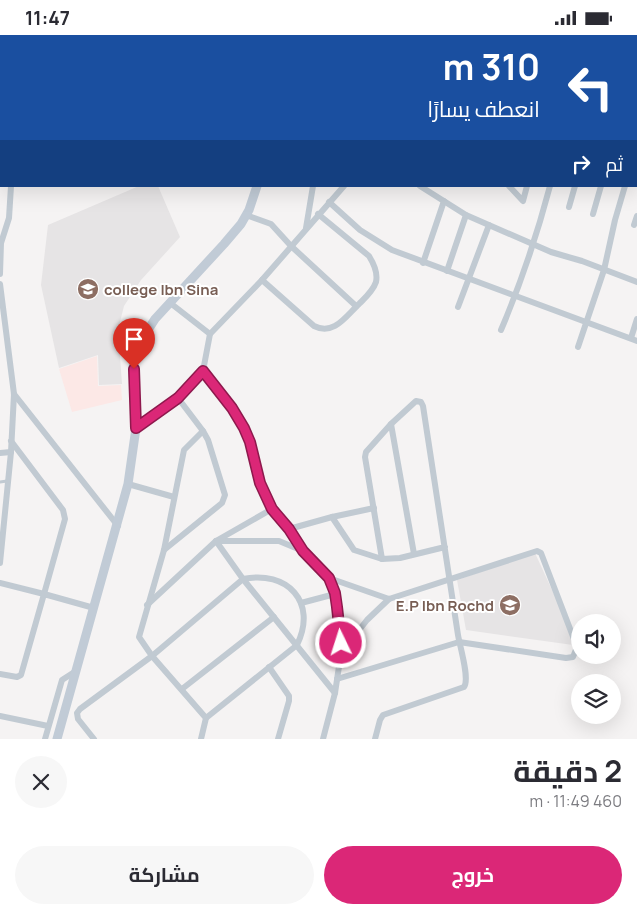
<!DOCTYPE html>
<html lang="ar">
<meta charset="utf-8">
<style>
body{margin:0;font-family:Manrope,Cairo,sans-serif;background:#f7f7f7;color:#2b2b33;direction:rtl;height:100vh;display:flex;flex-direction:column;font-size:19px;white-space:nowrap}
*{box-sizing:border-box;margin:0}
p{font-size:16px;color:#7c7c81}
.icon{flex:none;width:28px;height:28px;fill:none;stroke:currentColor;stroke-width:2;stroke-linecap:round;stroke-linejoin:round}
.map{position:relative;height:704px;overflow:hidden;direction:ltr}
.details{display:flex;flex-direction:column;background:#fff;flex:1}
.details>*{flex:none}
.guide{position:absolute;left:0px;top:0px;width:638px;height:152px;box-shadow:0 5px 20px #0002;direction:rtl;background:#1a4fa0;color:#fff;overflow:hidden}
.fabs{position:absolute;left:571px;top:579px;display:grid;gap:10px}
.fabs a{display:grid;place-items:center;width:50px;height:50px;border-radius:50%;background:#fff;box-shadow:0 5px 20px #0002;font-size:25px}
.pin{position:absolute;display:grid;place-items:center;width:42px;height:42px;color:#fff;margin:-51px -21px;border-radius:50% 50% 50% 0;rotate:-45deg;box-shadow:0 0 5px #0007}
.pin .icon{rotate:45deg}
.me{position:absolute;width:55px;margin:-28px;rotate:356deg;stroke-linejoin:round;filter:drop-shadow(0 0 4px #0008)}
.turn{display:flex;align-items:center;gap:18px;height:105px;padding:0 15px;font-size:22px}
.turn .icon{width:65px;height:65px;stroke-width:2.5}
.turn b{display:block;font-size:35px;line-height:42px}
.then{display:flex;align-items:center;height:48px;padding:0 15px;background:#0003;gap:10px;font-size:19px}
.round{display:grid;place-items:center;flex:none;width:52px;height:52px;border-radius:26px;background:#f7f7f7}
.head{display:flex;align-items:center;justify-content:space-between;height:85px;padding:0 15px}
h1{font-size:30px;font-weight:700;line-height:38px}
.primary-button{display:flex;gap:10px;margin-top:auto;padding:10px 15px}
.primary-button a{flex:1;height:58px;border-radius:30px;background:#db2777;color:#fff;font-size:20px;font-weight:700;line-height:58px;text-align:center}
.primary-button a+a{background:#f7f7f7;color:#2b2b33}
.status{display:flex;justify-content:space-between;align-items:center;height:35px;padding:0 25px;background:#fff;direction:ltr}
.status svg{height:14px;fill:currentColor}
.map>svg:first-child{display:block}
</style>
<div class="status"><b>11:47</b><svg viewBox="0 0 49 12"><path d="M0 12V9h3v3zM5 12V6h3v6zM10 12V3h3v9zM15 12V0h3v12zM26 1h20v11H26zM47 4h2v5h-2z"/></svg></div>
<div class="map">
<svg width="637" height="704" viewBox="0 0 637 704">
<rect width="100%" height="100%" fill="#f5f3f3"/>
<g fill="#e6e4e5">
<polygon points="139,151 158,151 180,202 141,245 124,271 118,295 122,349 99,350 98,320 59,333 41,250 48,190"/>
<polygon points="535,518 575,605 573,610 466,595 457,545"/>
</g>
<polygon fill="#fce8e6" points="97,321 98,351 121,350 122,365 72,377 59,334"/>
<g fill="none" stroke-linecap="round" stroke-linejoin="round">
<polyline stroke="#c1cad2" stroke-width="3" points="0,447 7,446"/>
<g stroke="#c1cad2" stroke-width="6">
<polyline points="56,0 56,1"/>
<polyline points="314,0 316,1"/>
<polyline points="153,1 156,0"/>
<polyline points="276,1 277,0"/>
<polyline points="428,1 429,0"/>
<polyline points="636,13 637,10"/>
<polyline points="636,38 637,39"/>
<polyline points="0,60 1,60"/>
<polyline points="636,111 637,108"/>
<polyline points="0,147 1,148"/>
<polyline points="420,151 466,180 551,217 582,226 637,247"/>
<polyline points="509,151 523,166 527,151"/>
<polyline points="329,167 360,195 392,215 637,306"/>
<polyline points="569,172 575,151"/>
<polyline points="593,179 601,151"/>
<polyline points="246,180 271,189 291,211 356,271"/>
<polyline points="634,190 637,181"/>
<polyline points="306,193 313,151"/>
<polyline points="423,228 444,166"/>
<polyline points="447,236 466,180"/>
<polyline points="0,239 1,208 9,183 11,151"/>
<path d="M 262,245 L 314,291 C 334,301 346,281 359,269 C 365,263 373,256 376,247 C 378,238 374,229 369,221 L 318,179"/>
<polyline points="0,249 14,359 11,417 0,528"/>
<polyline points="169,267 210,299"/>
<polyline points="458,272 489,190"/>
<path d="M 501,295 C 521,248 537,200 550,151"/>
<polyline points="631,303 637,284"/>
<polyline points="578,312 604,235 615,185 625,151"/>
<polyline points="203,336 232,373 244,393 250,407 260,448 272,474"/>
<polyline points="14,359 118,491"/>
<polyline points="178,363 203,336 210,299 262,245 344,151"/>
<polyline points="391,389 414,519"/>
<polyline points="136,393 178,363 203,396 208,405 225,460 222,468 164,515"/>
<polyline points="0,418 11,417"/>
<polyline points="128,449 174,462"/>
<polyline points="332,482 354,515 382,524"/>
<polyline points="289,494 332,482 374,473"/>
<polyline points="216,506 279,506 303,516 329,543 335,559 337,571 341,618 335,658 323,704"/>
<polyline points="216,506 243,544 335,658"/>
<polyline points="329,543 389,564 537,516 541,518 577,612 573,622 566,623 459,607 337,644"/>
<polyline points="0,548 44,559 65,484 63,475 11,406"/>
<polyline points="301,568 335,559"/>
<polyline points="147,570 216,506 272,474 289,494 302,515"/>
<polyline points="341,618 367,585 389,564"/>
<polyline points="269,632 289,661 289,666 278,704"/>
<polyline points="0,639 17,642 21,640 44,559 94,573"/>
<polyline points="182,654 274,582"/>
<polyline points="0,681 48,691"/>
<polyline points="45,704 62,645 76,636"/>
<path d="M 94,704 L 78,684 L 77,678 L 80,674 L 152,621 L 243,544 C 287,535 318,567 297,610 L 206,683"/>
<polyline points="201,704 206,683 152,621 139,602 164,515 184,415 203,396"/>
<path d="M 375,704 L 380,685 L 383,680 L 464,652 C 470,644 460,612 458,600 C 446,524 435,447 423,371 L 421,367 L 416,366 L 391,389 L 366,417 L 365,422 L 382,524 L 400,523 L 445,512"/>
</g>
<g stroke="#c1cbd6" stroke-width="9">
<polyline points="252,0 253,1"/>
<polyline points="260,0 260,1"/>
<polyline points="57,704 128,449 136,393 133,334 134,324 137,312 155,284 224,209 241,189 249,175 257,151"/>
</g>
</g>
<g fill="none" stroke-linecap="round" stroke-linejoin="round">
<g stroke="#8e194d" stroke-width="12">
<polyline id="route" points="134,334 136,393 178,363 203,336 232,373 244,393 250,407 260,448 272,474 289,494 303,516 329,543 335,558 337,572 341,608"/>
</g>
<use href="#route" stroke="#db2777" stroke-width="9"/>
</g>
<defs>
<g id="school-disc" transform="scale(1.125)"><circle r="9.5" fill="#8d6e63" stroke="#fff"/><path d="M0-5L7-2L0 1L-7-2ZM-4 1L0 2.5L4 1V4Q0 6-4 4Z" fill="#fff"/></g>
</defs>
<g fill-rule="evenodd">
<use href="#school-disc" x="88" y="254"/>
<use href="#school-disc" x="510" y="570"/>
</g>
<g text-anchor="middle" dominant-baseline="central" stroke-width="4" stroke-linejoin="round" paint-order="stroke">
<g font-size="15" font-weight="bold" fill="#785e54" stroke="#fff" text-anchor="start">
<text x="104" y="254">college Ibn Sina</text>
<text x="494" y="570" text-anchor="end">E.P Ibn Rochd</text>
</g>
</g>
</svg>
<div class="fabs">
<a><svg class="icon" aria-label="sound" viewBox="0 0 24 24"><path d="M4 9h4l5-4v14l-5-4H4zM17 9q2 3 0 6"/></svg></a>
<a><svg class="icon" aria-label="layers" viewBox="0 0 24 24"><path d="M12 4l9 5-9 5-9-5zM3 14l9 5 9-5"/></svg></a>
</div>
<div class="pin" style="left:134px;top:334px;background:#d93025"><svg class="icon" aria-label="arrive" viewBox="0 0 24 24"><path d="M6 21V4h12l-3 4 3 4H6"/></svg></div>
<svg class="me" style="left:341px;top:608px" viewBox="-20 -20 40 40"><circle r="17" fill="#db2777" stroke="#fff" stroke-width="3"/><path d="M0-11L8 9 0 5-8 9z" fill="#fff"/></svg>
<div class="guide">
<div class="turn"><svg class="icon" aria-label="left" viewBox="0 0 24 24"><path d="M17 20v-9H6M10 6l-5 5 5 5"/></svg><div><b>310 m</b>انعطف يسارًا</div></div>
<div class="then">ثم<svg class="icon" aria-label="right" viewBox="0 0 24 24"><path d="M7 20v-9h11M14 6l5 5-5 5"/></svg></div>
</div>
</div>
<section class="details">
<div class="head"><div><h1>2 دقيقة</h1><p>460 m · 11:49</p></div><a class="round"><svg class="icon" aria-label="close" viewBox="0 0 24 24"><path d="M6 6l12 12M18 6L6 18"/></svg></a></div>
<div class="primary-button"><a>خروج</a><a>مشاركة</a></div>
</section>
